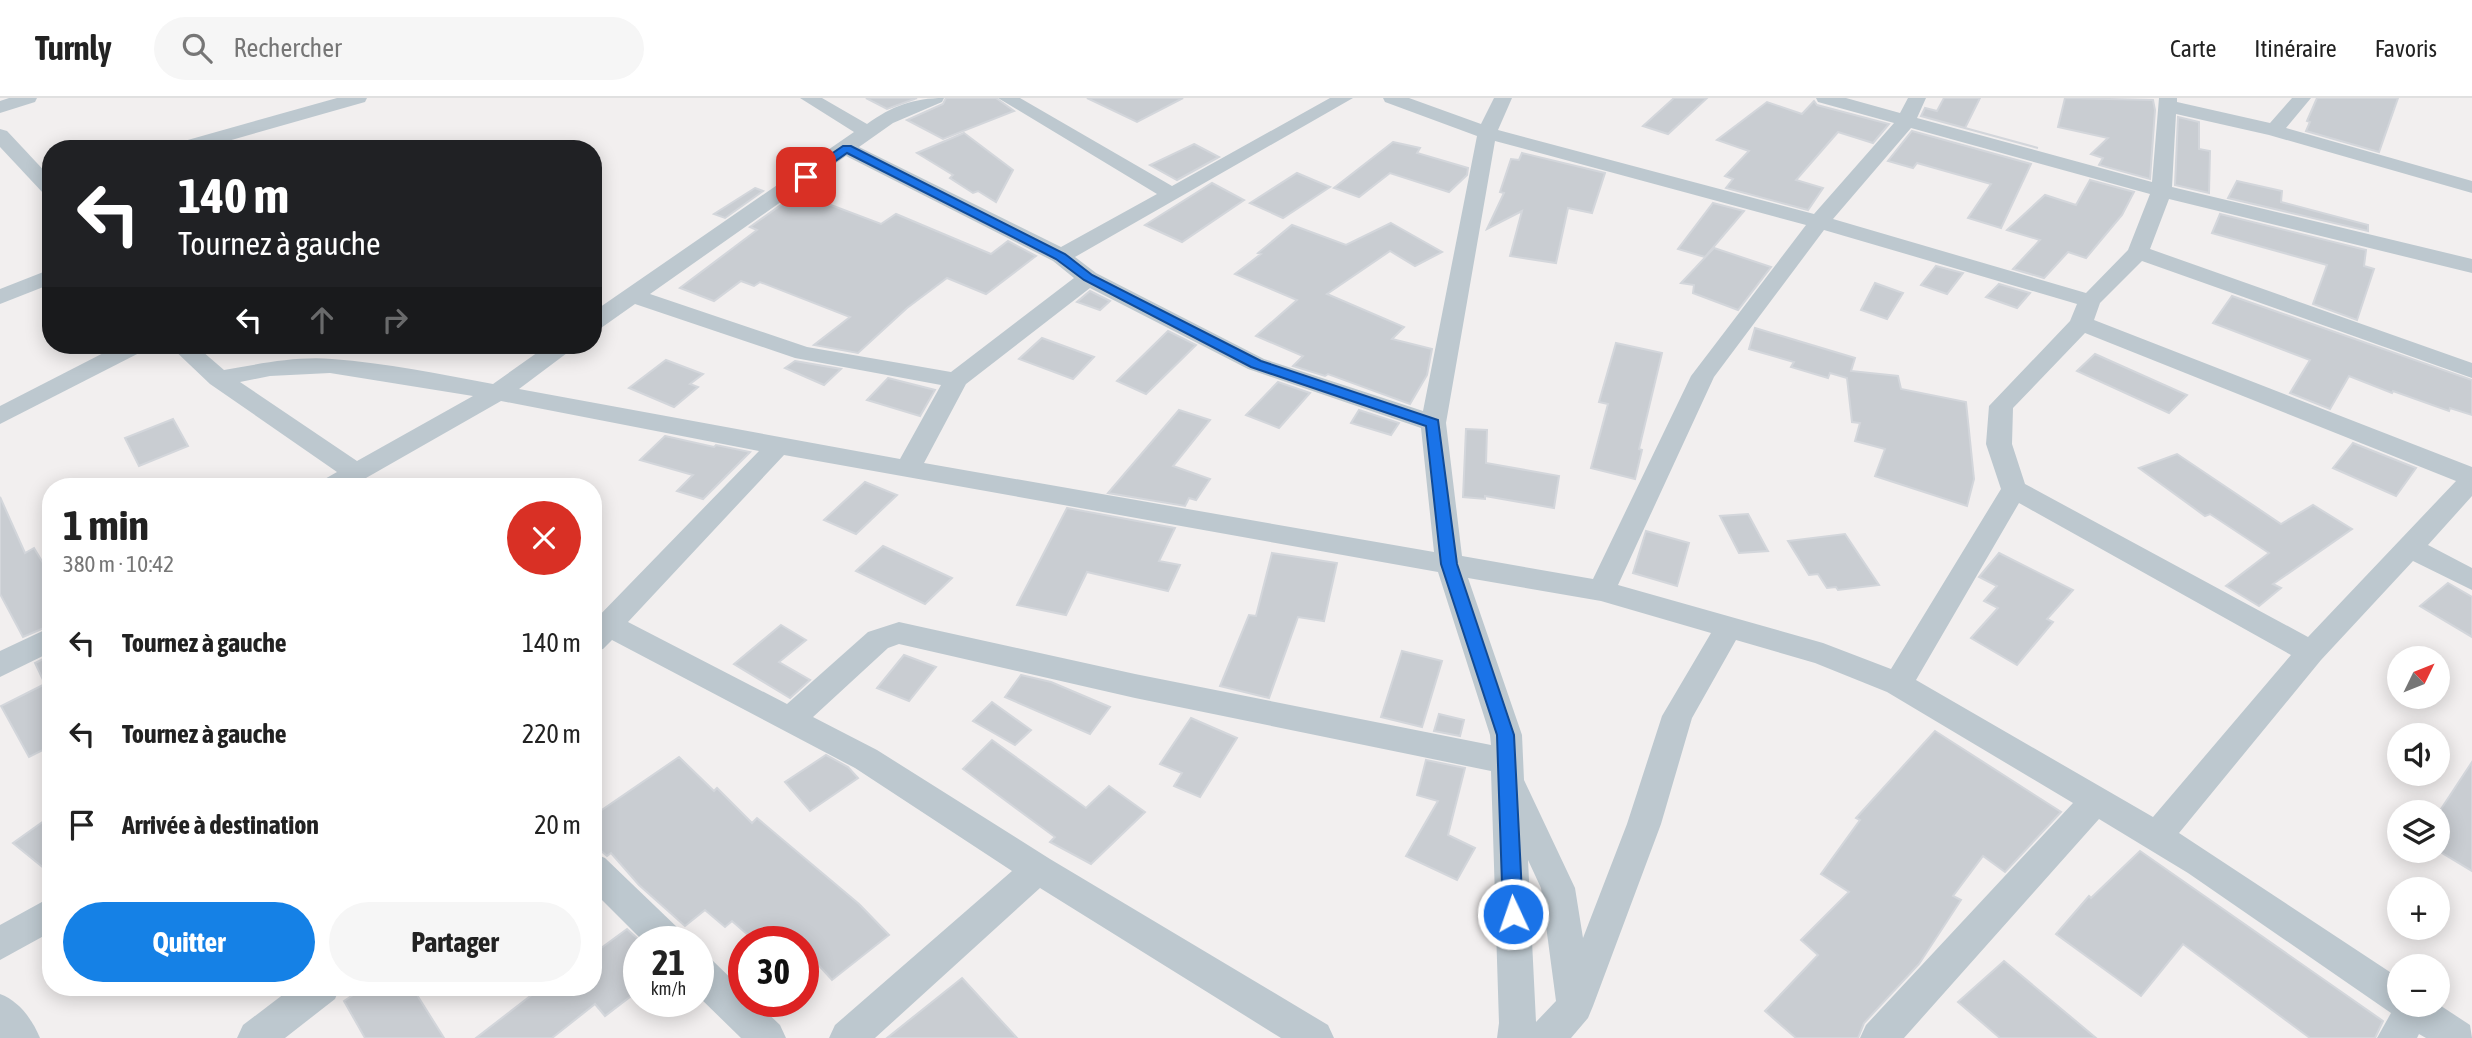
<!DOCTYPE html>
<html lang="fr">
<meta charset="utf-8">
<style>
body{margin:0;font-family:"Asap Condensed",sans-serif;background:#f6f6f6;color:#222;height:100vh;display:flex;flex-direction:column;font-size:26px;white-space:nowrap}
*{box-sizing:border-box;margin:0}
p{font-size:23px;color:#767676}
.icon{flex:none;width:38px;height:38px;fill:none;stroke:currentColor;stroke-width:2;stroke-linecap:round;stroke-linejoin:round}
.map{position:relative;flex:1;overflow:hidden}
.panel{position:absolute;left:42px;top:380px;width:560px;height:518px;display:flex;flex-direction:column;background:#fff;border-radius:28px;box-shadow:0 4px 18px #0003}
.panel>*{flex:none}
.guide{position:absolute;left:42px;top:42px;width:560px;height:214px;border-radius:28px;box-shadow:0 4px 18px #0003;background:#202124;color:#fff;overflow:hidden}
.needle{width:46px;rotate:47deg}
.controls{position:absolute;left:2387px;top:548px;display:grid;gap:14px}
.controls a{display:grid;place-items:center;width:63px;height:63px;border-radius:50%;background:#fff;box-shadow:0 4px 18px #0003;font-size:35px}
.speed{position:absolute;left:623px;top:828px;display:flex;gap:14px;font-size:35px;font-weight:700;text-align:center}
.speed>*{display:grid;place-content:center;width:91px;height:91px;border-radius:50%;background:#fff;box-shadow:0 4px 18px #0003;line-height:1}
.speed small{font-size:18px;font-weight:400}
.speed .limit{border:10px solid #d22;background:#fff;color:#111}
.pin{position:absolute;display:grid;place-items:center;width:60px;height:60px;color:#fff;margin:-30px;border-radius:14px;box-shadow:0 4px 10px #0006}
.me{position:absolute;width:77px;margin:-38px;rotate:357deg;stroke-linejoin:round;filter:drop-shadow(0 0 5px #0008)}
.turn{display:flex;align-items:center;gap:24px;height:147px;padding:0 21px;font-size:32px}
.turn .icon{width:91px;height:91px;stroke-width:2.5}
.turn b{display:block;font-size:49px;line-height:60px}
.lanes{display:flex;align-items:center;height:66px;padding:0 21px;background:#0003;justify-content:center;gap:35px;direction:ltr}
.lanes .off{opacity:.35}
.round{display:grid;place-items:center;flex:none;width:74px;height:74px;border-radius:37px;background:#f6f6f6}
.overview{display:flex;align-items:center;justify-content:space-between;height:119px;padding:0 21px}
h1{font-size:42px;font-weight:700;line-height:52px}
.primary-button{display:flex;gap:14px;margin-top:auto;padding:14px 21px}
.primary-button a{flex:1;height:80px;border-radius:42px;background:#1581e6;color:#fff;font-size:28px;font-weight:700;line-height:80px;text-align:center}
.primary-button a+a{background:#f6f6f6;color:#222}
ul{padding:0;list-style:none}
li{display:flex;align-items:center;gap:21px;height:91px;padding:0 21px}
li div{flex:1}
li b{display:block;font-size:26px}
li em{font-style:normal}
header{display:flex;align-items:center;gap:42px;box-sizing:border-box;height:98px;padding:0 35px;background:#fff;border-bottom:2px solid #e0e0e0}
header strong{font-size:33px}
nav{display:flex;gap:38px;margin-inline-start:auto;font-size:24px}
.search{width:490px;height:63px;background:#f6f6f6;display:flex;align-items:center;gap:18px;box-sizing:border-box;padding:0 24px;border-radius:38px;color:#767676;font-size:26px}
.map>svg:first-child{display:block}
</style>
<header>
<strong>Turnly</strong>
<div class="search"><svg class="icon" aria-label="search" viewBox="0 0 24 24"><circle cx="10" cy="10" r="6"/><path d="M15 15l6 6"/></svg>Rechercher</div>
<nav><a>Carte</a><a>Itinéraire</a><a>Favoris</a></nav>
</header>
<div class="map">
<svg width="2472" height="940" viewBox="0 0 2472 940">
<rect width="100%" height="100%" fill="#f2efef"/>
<g fill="#c9cdd2" stroke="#d3d6db" stroke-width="2">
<polygon points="866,0 917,0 887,11"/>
<polygon points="946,0 996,0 1014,13 943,41 907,22 943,6"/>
<polygon points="1087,0 1183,0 1137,24"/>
<polygon points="1674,0 1707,0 1668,36 1643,28"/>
<polygon points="1944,0 1980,0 1965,30 2038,50 1921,18 1925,10 1937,13"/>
<polygon points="2065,0 2153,2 2155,12 2150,81 2099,67 2103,60 2091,56 2108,40 2058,29"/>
<polygon points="2317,0 2398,0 2379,54 2306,33 2310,24 2307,23"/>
<polygon points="1814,3 1817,7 1889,26 1873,45 1838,34 1796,82 1823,90 1808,112 1726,90 1733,81 1725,78 1749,53 1717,42 1767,4 1802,16"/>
<polygon points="2178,19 2199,24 2199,51 2210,53 2209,95 2175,87"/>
<polygon points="1912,33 2031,66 2001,130 1968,120 1991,86 1917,65 1913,70 1888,63"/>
<polygon points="964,35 1013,72 996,104 978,93 973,95 950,80 953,77 917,55"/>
<polygon points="1393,44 1420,50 1417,55 1468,70 1467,77 1449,94 1390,75 1359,99 1334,90"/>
<polygon points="1194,46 1219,59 1177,82 1150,67"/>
<polygon points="1522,55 1605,75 1592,115 1568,110 1556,165 1510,158 1522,113 1487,131 1504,95 1500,94 1511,61 1519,62"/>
<polygon points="1297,75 1330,89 1283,120 1250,105"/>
<polygon points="2090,82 2134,94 2122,117 2086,160 2068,154 2044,180 2013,171 2040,142 2007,132 2045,97 2076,107"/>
<polygon points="2237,83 2282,93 2281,104 2368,127 2368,133 2228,100"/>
<polygon points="1212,85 1244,102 1182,144 1145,127"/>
<polygon points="755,90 763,93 725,120 714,116"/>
<polygon points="807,98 881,126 896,116 991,156 1008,143 1036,158 986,196 947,180 907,210 858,255 814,247 850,219 760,184 754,188 741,183 714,203 680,190 757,132 750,129 788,102 795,105"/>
<polygon points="1713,105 1744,113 1705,159 1678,151"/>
<polygon points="2220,116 2366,152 2364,168 2374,171 2357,222 2313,206 2327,167 2212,135"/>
<polygon points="1391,125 1442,154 1415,168 1390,153 1327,196 1404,229 1392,241 1432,251 1427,277 1410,306 1328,276 1325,278 1293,268 1303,258 1256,238 1297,202 1235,176 1261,156 1258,155 1292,127 1346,147"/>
<polygon points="1714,150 1771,169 1738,212 1693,195 1694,187 1681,185"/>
<polygon points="1936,168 1963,175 1947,196 1921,187"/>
<polygon points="1875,185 1903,195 1887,221 1861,212"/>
<polygon points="1999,186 2030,195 2017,210 1986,199"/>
<polygon points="1090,193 1110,203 1100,212 1077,204"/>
<polygon points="2232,198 2472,282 2472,317 2450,310 2449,313 2393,293 2392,295 2349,278 2330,311 2290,295 2310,262 2213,225"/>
<polygon points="1755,230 1855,260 1851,273 1898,278 1901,291 1966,304 1974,381 1967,408 1875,378 1885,351 1855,343 1860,325 1852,324 1847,280 1830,275 1828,280 1791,269 1794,264 1749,251"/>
<polygon points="1168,233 1196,247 1146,296 1117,283"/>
<polygon points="1042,240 1094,259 1073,281 1019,261"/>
<polygon points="1616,245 1662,255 1639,351 1642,352 1635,381 1591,370 1608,306 1599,304"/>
<polygon points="2095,256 2187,297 2169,315 2077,273"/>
<polygon points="666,262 703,276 690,286 698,289 674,309 629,290"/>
<polygon points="795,263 841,271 824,287 785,270"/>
<polygon points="888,280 935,292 920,318 867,302"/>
<polygon points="1278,284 1310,295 1279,330 1246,317"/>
<polygon points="1179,312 1210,322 1173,368 1210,381 1196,402 1189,400 1185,408 1108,395"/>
<polygon points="1359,312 1399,325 1391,337 1351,325"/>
<polygon points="173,321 188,348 139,368 125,340"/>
<polygon points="1466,331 1487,332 1486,365 1559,378 1554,410 1485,398 1485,401 1463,399"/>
<polygon points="665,338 714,349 716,347 750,354 703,401 677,393 693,377 640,362"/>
<polygon points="2353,345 2416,370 2396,398 2333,370"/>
<polygon points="2177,356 2281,426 2313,407 2352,431 2273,486 2281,490 2259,508 2226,488 2269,455 2210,416 2205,418 2139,370"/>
<polygon points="865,384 897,397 856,436 824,422"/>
<polygon points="0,399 25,455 34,450 51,478 51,527 23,539 0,496"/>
<polygon points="1067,410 1175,430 1159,463 1180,467 1168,493 1087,474 1066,517 1017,507"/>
<polygon points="1748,416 1768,453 1739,455 1720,418"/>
<polygon points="1646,433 1689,445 1677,488 1633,475"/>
<polygon points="1845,436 1879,487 1838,492 1836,489 1827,490 1818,476 1809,477 1788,443"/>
<polygon points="883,448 952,480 925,506 856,473"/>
<polygon points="1272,455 1337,465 1324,523 1298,519 1269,600 1220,588 1249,517 1256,518"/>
<polygon points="1999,455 2073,492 2047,521 2053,524 2017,567 1971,540 1998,510 1984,503 1997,488 1979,479"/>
<polygon points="2448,485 2472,499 2472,539 2420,508"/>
<polygon points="781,527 806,542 779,564 810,582 790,600 734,566"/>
<polygon points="1402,553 1442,563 1422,629 1381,619"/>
<polygon points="51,557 51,648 29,659 1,608 45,586 35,565"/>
<polygon points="904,557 936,569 909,603 877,590"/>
<polygon points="1021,577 1051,584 1110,609 1090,636 1005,599"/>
<polygon points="992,604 1031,632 1015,647 973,623"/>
<polygon points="1439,616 1464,622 1460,638 1434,633"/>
<polygon points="1191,620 1237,640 1200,699 1174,688 1182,675 1160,666"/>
<polygon points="1935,633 2061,714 2005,774 1983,758 1953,798 1961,802 1919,866 1864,925 1858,940 1796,940 1765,913 1818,857 1801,842 1849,794 1821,776 1860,722 1856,720"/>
<polygon points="992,642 1086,710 1109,688 1145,714 1091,766 1050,744 1055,739 963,671"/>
<polygon points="826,657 848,669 858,680 810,713 785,684"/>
<polygon points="679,659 714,693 717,690 752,725 757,720 859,806 889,837 832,882 803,850 803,844 756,844 732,823 725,829 705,812 685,828 639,787 611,755 607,758 593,746 593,718"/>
<polygon points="1426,662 1465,670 1448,737 1475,750 1457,782 1406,758 1438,703 1417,697"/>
<polygon points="2472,664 2472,773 2437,752 2438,714 2434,714 2435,712 2439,714"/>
<polygon points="51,718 51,776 13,745"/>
<polygon points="2140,753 2383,923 2375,940 2310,940 2183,846 2141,898 2056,836 2089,798 2091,800"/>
<polygon points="627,831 639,842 639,892 605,918 595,906 552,940 476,940 542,889 593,889 593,856"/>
<polygon points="2004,863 2096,940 2000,940 1958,904"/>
<polygon points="962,880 1017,940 887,940"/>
<polygon points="365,889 412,889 444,940 365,940 344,903"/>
</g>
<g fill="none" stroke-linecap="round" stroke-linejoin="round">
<g fill="#bdc8cf" fill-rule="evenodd">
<polygon points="9,0 37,0 35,4 0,15 0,3"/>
<polygon points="337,0 367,0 365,4 200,51 167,51 170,47"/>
<path d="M 800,0 L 822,0 L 867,26 C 892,8 914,0 944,0 L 942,4 L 893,25 L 859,49 L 1061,149 L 1157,96 L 998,0 L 1020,0 L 1172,88 L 1330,0 L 1353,0 L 1075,159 L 1096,175 L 1264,261 L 1423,313 L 1477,38 L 1385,4 L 1383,0 L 1409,0 L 1481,26 L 1494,0 L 1512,0 L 1498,32 L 1814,116 L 1894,25 L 1818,4 L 1816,0 L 1846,0 L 1900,15 L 1908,0 L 1926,0 L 1917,20 L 2152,84 L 2159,0 L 2177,0 L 2177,4 L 2270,25 L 2292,0 L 2311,0 L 2286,30 L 2472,83 L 2472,95 L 2269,37 L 2176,16 L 2172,89 L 2472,161 L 2472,175 L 2169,101 L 2150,151 L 2472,265 L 2472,280 L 2142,163 L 2100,205 L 2094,222 L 2472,369 L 2472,398 L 2428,447 L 2472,470 L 2472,492 L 2413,463 L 2321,562 L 2179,735 L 2399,880 L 2399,906 L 2438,906 L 2470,927 L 2472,940 L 2426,940 L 2419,936 L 2417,940 L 2377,940 L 2391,915 L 2188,775 L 2099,721 L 1904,940 L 1860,940 L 1866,927 L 2073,705 L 1887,594 L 1815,565 L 1736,542 L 1692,620 L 1661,726 L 1593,908 L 1588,920 L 1571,940 L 1497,940 L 1499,925 L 1491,673 L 1135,600 L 899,546 L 888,550 L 813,619 L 877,652 L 1050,761 L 1328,927 L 1334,940 L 1281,940 L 1040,790 L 875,940 L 829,940 L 835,927 L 1012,773 L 855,670 L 612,542 L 603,551 L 593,554 L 593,524 L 759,353 L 501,303 L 352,388 L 319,388 L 323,382 L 337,374 L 210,286 L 169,247 L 195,247 L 224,272 C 259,266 296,258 332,261 C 386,265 440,276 493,286 L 548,247 L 575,247 L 571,252 L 519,291 L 900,361 L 941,287 L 795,260 L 635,206 L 601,230 L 593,232 L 593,214 L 854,34 ZM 1911,30 L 2150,96 L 2128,152 L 2086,195 L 1833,121 ZM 1495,43 L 1806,127 L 1691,278 L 1593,481 L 1462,458 L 1446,325 ZM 846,58 L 1053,163 L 1074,180 L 951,274 L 807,249 L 650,196 ZM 1824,132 L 2077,206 L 2070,223 L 1989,308 L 1986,346 L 2001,391 L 1891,571 L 1823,545 L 1618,487 L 1714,279 ZM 1090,190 L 1248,271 L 1421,330 L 1434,454 L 924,365 L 966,286 ZM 2085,235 L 2456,383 L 2308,539 L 2025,386 L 2012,346 L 2013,310 ZM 330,275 L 473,298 L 357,363 L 240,284 L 270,278 ZM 784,357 L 1438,474 L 1490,637 L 1491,647 L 1135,576 L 899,524 L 868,534 L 787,606 L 628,524 ZM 2019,405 L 2291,557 L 2153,719 L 1916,582 ZM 1468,480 L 1601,503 L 1711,535 L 1662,618 L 1627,726 L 1583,840 L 1575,790 L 1524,682 L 1522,637 ZM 1528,762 L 1541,790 L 1556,903 L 1536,924 Z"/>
<polygon points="0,31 7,33 51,80 51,98 44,96 0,49"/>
<polygon points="51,171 51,186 0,206 0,191"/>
<polygon points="119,247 149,247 145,252 0,326 0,308"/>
<polygon points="51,529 51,554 0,579 0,553"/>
<polygon points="593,755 605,760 681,833 685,844 644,844 593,793"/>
<polygon points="51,799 51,834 0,862 0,827"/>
<polygon points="698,856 711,861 744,893 744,903 755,903 780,927 786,940 741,940 698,898"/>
<polygon points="293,889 340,889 335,901 285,940 237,940 243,927"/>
<path d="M 0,896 C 19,903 32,921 40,940 L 0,940 Z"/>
</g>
</g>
<polygon fill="#1a73e8" stroke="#114b97" stroke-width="2" points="843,48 851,48 1065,156 1092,177 1261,263 1438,322 1457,466 1514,637 1523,816 1520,822 1513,825 1506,822 1503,816 1497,637 1441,466 1426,328 1251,269 1084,182 1056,161 847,55 810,81 802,81 802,76"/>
</svg>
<div class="controls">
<a><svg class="needle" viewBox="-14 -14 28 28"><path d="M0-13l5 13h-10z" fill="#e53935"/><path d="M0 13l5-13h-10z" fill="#767676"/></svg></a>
<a><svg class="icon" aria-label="sound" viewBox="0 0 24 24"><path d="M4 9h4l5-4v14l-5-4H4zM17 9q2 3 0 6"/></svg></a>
<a><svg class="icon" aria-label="layers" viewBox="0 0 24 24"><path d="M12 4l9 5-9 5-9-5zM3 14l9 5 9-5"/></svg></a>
<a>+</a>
<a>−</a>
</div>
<div class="speed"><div>21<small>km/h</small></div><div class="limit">30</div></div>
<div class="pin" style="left:806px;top:79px;background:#d93025"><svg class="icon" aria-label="arrive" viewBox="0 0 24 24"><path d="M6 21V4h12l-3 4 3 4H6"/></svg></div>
<svg class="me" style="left:1513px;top:816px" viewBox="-20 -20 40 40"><circle r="17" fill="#1a73e8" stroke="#fff" stroke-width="3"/><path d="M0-11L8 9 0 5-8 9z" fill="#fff"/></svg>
<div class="guide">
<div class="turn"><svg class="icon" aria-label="left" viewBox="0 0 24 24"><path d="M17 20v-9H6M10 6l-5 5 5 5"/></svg><div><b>140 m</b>Tournez à gauche</div></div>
<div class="lanes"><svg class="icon" aria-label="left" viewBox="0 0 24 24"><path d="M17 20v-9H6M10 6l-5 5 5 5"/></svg><svg class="icon off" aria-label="ahead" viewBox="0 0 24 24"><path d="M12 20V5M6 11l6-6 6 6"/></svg><svg class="icon off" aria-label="right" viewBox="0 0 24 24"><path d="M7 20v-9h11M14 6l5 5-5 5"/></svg></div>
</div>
<section class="panel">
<div class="overview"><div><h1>1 min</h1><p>380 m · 10:42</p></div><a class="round" style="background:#d93025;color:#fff"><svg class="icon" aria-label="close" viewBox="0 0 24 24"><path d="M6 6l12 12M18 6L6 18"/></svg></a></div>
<ul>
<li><svg class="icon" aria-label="left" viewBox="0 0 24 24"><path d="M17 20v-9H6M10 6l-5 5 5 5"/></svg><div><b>Tournez à gauche</b></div><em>140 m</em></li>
<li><svg class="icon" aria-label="left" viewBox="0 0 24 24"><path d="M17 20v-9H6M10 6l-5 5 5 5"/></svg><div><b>Tournez à gauche</b></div><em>220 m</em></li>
<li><svg class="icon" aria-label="arrive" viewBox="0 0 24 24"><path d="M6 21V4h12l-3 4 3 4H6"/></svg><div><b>Arrivée à destination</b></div><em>20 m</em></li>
</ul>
<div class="primary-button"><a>Quitter</a><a>Partager</a></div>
</section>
</div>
